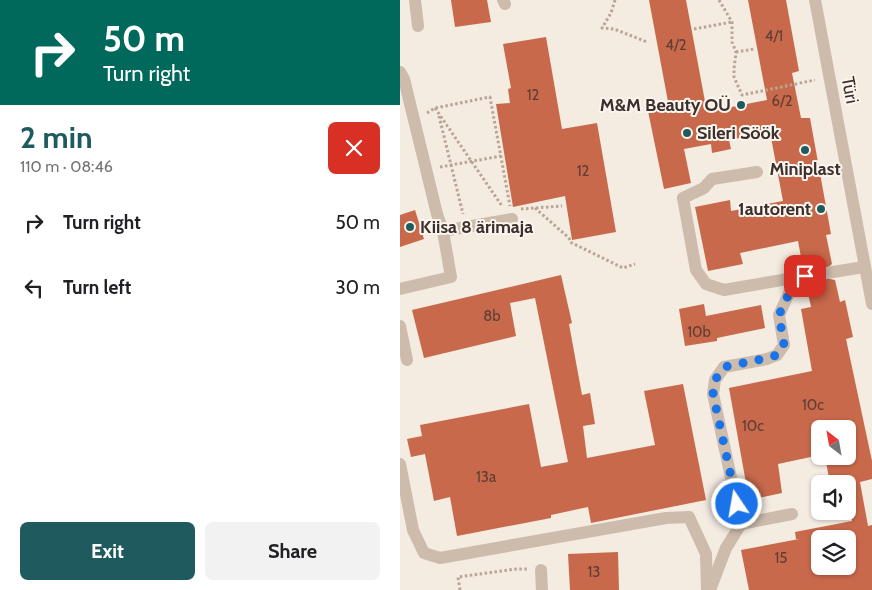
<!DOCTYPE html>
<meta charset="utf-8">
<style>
body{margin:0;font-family:Cabin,sans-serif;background:#f2f2f2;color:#202124;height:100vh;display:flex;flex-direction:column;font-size:19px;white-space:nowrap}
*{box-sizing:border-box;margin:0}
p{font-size:16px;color:#757577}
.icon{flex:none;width:28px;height:28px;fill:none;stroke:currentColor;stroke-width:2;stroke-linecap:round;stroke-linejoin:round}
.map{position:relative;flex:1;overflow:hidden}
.drawer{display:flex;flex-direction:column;background:#fff;width:400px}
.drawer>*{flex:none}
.hud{background:#00695c;color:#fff;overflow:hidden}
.needle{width:32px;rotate:329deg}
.buttons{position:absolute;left:411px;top:420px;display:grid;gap:10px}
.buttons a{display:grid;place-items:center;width:45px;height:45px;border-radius:8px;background:#fff;box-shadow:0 1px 4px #0004;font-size:25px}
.pin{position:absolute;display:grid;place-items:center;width:42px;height:42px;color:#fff;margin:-21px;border-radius:10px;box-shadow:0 2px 8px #0006}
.me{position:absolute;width:55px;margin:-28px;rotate:348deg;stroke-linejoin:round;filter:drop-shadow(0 0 4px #0008)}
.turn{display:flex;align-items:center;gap:18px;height:105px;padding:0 20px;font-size:22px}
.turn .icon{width:65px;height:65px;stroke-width:2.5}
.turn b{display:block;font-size:35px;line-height:42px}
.round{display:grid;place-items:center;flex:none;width:52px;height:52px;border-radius:8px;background:#f2f2f2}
.headline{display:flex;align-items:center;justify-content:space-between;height:85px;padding:0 20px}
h1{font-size:30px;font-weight:700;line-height:38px;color:#1f5a5e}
.primary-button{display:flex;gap:10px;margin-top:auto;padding:10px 20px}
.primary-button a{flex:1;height:58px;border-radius:8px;background:#1f5a5e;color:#fff;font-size:20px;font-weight:700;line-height:58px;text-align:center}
.primary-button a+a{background:#f2f2f2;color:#202124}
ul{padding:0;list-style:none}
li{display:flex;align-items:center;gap:15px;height:65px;padding:0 20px}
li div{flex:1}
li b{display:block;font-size:19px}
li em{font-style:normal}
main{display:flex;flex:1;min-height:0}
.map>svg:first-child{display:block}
</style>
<main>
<section class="drawer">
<div class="hud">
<div class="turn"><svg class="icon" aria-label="right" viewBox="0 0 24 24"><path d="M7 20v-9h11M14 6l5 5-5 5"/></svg><div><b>50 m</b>Turn right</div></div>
</div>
<div class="headline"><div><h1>2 min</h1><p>110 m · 08:46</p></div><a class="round" style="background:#d93025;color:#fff"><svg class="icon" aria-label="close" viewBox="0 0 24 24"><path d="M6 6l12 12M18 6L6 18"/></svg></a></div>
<ul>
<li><svg class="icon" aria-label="right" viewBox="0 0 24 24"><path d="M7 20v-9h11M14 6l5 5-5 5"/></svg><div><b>Turn right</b></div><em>50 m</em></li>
<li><svg class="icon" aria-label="left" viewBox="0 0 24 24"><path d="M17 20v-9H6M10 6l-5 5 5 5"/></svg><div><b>Turn left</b></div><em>30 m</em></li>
</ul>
<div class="primary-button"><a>Exit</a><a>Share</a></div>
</section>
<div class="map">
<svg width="472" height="590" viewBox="0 0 472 590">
<rect width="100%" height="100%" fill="#f4ebe1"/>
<g fill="#c8694b" fill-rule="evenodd">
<polygon points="51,0 87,0 91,22 55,27"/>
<path d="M 249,0 L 286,0 L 307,112 L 367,100 L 348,0 L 386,0 L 399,71 L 392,73 L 401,118 L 410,118 L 431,234 L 426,235 L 432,264 L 426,269 L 425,274 L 430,279 L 435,280 L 440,302 L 445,300 L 453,337 L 446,339 L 472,461 L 472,479 L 460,482 L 468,526 L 472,525 L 472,590 L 349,590 L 341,550 L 399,539 L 396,539 L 395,532 L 452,521 L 448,498 L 448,484 L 430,484 L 425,456 L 448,456 L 448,429 L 420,429 L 420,455 L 378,464 L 382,493 L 349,500 L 329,388 L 412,371 L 401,309 L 411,307 L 406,284 L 412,279 L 413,274 L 408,269 L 403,268 L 398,241 L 340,253 L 343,264 L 308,271 L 295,207 L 330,200 L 331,211 L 383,201 L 370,132 L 329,140 L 331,149 L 312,153 L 311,144 L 284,149 L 291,183 L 264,189 L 248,111 L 269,107 ZM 420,539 L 448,539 L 448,566 L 420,566 Z"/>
<polygon points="146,37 162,129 197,123 216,232 172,240 165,196 113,207 96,104 110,103 108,89 111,88 103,44"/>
<polygon points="15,210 24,239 0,247 0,215"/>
<polygon points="161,275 172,323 169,324 182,395 190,393 195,424 183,426 187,458 255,445 244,391 283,384 306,500 191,523 188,507 151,515 151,518 57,536 50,497 34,501 25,454 11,457 7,439 22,436 20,425 129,404 141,467 168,462 135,298 110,303 116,336 24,358 12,310"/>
<polygon points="304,304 306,316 361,305 365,328 317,338 317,341 285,346 279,309"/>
<polygon points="218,552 219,590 170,590 168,554"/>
</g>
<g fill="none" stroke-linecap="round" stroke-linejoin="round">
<polyline stroke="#cfc6bd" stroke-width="12" stroke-dasharray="12 6" stroke-linecap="butt" points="405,276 433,272"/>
<g stroke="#b9a596" stroke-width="3" stroke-dasharray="2.5 2.5" stroke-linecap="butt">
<polyline points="215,0 211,13 202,28 214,29 247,42"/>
<polyline points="319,0 332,22 332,42 336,52 334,69 334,77 342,95 415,80"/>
<polyline points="294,29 332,22"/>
<polyline points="336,52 354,49"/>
<polyline points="35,108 102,206"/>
<polyline points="27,113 35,108 90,97 110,206"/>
<polyline points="39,116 63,214"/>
<polyline points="40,167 101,156"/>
<polyline points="135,208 169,238 170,242 223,268 235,264"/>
<polyline points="121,209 162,206"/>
<polyline points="60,590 58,577 116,569 127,569"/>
</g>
<g stroke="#cdbbac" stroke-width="12">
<polyline points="15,0 18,26"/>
<polyline points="103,0 105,4"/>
<polyline points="415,0 472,304"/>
<polyline points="0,72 4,79 37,214 43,231 51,277 0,289"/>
<polyline points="357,172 312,179 304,188 283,198 296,270 306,284 324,290 405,276"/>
<polyline points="43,231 112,219"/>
<polyline points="433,272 464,267"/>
<polyline points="0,326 7,360"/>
<polyline points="0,464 13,530 24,553 40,558 266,518 289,517 306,554 307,590"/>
<polyline points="341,524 392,514"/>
<polyline points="141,570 142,590"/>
<polyline points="310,590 326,548 341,524 313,394 315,380 324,367 367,359 377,355 384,345 379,315 396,278"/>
</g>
</g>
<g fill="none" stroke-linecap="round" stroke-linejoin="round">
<polyline stroke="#1a73e8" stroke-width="9" stroke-dasharray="0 16.2" points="337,504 313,394 315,380 324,367 367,358 377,355 384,345 379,315 396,278 405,276"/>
</g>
<g fill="#1f5a5e" stroke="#fbf5ee" stroke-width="2">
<circle cx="341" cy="105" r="5"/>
<circle cx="287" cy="133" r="5"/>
<circle cx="405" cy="150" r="5"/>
<circle cx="421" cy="209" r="5"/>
<circle cx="10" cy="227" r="5"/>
</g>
<g text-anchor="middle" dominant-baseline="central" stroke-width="4" stroke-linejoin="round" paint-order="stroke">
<g font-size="15" fill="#5e3e33">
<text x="374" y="36">4/1</text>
<text x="276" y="45">4/2</text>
<text x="133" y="95">12</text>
<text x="382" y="101">6/2</text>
<text x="183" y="171">12</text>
<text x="92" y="316">8b</text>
<text x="299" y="332">10b</text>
<text x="413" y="405">10c</text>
<text x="353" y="426">10c</text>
<text x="86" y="477">13a</text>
<text x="381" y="558">15</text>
<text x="194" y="572">13</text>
</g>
<g font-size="18" fill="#3b302b" stroke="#fbf5ee">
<text transform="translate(450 90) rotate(79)">Türi</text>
</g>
<g font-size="18" font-weight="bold" fill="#3b302b" stroke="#fbf5ee" text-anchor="end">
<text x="331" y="105">M&amp;M Beauty OÜ</text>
<text x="297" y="133" text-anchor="start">Sileri Söök</text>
<text x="405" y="169" text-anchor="middle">Miniplast</text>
<text x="411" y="209">1autorent</text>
<text x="20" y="227" text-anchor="start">Kiisa 8 ärimaja</text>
</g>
</g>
</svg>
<div class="buttons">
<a><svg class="needle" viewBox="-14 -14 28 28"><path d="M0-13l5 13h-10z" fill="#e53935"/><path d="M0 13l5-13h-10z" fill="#757577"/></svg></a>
<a><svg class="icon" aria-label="sound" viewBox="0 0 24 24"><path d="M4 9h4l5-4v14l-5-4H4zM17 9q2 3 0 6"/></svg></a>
<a><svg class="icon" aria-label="layers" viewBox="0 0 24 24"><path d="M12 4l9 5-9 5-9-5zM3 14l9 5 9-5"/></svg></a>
</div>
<div class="pin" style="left:405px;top:276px;background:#d93025"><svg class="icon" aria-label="arrive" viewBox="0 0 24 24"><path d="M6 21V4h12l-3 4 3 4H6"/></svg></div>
<svg class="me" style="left:337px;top:504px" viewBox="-20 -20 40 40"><circle r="17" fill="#1a73e8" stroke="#fff" stroke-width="3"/><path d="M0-11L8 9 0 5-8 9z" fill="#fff"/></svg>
</div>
</main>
